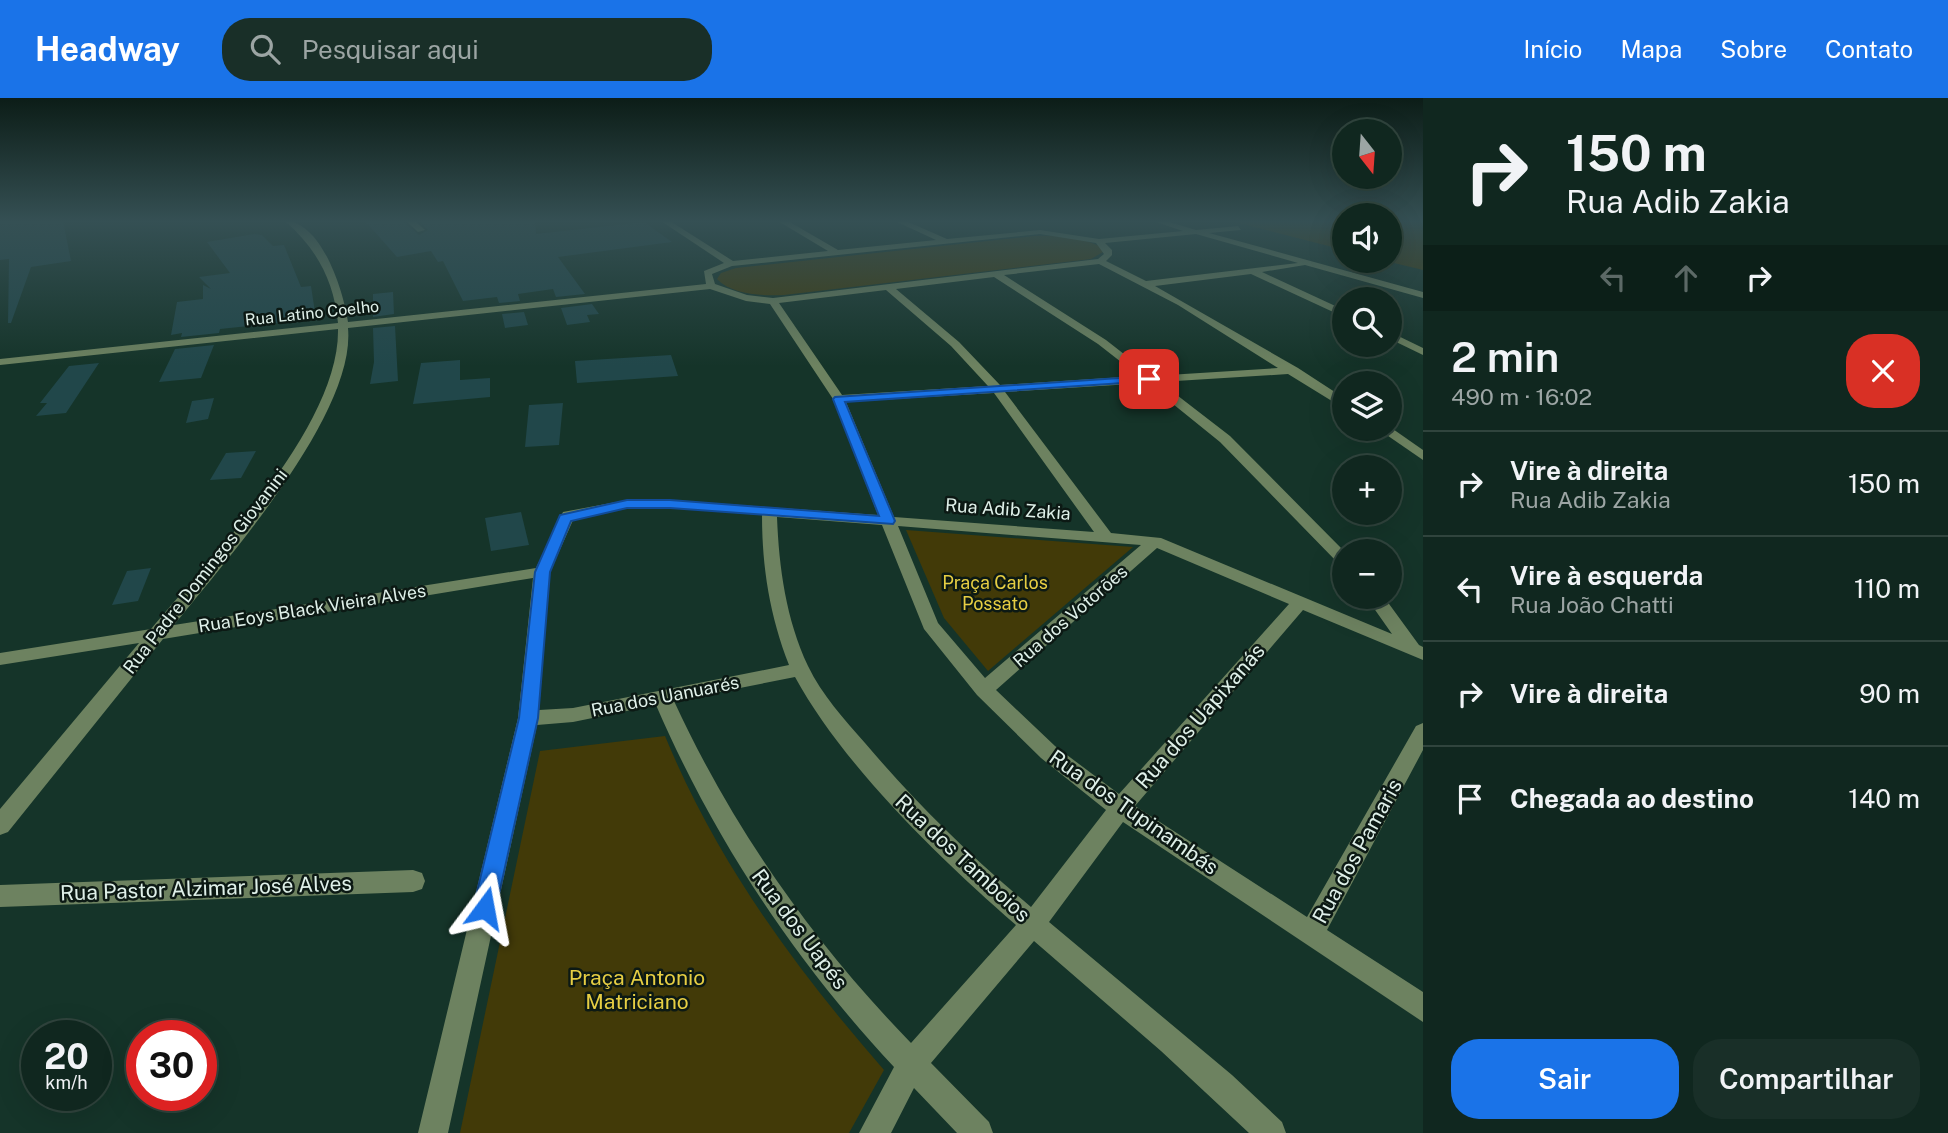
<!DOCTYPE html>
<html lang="pt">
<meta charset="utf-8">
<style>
body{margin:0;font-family:"Public Sans",sans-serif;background:#192f28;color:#f1f3f6;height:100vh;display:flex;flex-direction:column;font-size:26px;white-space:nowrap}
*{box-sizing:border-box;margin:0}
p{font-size:23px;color:#9ca5a4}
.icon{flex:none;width:38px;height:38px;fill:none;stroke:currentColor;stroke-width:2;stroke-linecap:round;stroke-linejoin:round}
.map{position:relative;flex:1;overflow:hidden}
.side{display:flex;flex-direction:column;background:#10271f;width:525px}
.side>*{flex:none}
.hud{background:#10271f;color:#f1f3f6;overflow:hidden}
.needle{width:46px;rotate:163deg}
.tools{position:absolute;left:1332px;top:21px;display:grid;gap:14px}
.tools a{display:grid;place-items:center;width:70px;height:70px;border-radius:50%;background:#10271f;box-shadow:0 7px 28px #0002,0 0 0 2px #30443d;font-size:35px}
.speed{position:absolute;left:21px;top:922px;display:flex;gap:14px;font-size:35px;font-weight:700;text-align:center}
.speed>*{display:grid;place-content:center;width:91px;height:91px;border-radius:50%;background:#10271f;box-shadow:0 7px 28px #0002,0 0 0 2px #30443d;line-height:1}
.speed small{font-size:18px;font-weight:400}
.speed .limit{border:10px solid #d22;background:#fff;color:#111}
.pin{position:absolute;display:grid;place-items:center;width:60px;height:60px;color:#fff;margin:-30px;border-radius:14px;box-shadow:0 4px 10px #0006}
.me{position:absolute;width:77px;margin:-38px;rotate:13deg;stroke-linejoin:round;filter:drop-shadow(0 0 5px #0008)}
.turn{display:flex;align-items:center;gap:24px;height:147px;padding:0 28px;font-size:32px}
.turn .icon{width:91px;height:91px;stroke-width:2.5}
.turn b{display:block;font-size:49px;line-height:60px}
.lanes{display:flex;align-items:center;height:66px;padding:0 28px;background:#0003;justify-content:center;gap:35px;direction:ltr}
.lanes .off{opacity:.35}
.round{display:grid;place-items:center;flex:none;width:74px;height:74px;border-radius:28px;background:#192f28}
.overview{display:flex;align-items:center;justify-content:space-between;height:119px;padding:0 28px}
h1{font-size:42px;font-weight:600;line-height:52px}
.primary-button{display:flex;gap:14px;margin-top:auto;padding:14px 28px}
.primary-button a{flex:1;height:80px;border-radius:28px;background:#1a73e8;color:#fff;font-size:28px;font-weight:600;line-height:80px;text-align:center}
.primary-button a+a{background:#192f28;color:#f1f3f6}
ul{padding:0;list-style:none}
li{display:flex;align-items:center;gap:21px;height:105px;padding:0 28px;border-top:2px solid #30443d}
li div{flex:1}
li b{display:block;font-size:26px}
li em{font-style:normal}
header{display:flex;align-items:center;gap:42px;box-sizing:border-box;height:98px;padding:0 35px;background:#1a73e8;color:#fff}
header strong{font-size:33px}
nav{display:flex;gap:38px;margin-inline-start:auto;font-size:24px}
.search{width:490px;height:63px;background:#192f28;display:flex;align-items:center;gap:18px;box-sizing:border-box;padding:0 24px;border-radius:28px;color:#9ca5a4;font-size:26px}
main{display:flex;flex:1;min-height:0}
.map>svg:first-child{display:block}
</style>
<header>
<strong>Headway</strong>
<div class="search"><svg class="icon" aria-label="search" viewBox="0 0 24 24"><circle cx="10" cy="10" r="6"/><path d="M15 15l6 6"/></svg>Pesquisar aqui</div>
<nav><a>Início</a><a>Mapa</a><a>Sobre</a><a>Contato</a></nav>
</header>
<main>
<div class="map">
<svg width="1423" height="1035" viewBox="0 0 1423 1035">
<rect width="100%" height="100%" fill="#153429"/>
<g fill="#423a08">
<polygon points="1231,123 1344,123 1344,152"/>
<polygon points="1390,123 1423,123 1423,172 1386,163 1390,163"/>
<path d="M 1034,138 C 1058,137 1082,139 1103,150 L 1103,154 L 1091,161 L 784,197 C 763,198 732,197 717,181 L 721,175 L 736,170 Z"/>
<polygon points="906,432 1133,449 988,573 944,520"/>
<path d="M 665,638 C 717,764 795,870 884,972 L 849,1035 L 460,1035 L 540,653 Z"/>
</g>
<g fill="#21474a">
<polygon points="0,123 63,123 71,163 31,169 11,225 8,225 9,161 0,162"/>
<polygon points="365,123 403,123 419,137 428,132 419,123 535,123 536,136 644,124 672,144 558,159 585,196 556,199 553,191 518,196 520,203 499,205 497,199 463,203 443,163 438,164 431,153 397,159"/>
<polygon points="254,136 262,137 273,148 284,147 301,189 311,188 316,221 220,231 219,235 181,239 182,235 171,237 177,204 203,201 203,187 211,191 199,179 230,175 207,144"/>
<polygon points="393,194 394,216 373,219 373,196"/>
<polygon points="592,206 599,216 587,217 590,224 567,227 561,210"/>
<polygon points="524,214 528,227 505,230 502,216"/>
<polygon points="395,228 398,283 370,286 374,264 373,230"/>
<polygon points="214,247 201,280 159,284 175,251"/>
<polygon points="671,257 678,278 577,285 575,263"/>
<polygon points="460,262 460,282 490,280 490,299 413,306 421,265"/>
<polygon points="99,265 66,315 36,318 47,305 40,305 69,268"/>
<polygon points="214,300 208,321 186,325 192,303"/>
<polygon points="563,305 559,347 525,349 529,307"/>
<polygon points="256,353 241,380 210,382 226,355"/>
<polygon points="521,414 529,447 491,453 485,420"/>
<polygon points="151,470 138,503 112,507 127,473"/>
</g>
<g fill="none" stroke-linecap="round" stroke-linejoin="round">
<g fill="#6d8260" fill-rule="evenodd">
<path d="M 285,123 C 322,123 344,195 348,224 L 706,186 L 704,173 L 724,165 L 661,123 L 670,123 L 733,163 L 828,153 L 778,123 L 788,123 L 838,152 L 936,142 L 895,123 L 906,123 L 947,141 L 1040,132 L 1099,141 L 1183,133 L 1153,123 L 1166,123 L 1196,132 L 1238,128 L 1241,132 L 1209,135 L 1423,194 L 1423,200 L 1305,167 L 1262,174 L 1344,212 L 1344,219 L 1251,176 L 1155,188 L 1298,270 L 1344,300 L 1344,309 L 1340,308 L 1288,276 L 1160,284 L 1230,338 L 1344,453 L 1344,467 L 1338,465 L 1220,344 L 1147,285 L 1005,294 L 1111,435 L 1161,440 L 1392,536 L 1366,499 L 1384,499 L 1419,547 L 1423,549 L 1423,562 L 1303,512 L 1135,708 L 1307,819 L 1416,628 L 1423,625 L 1423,652 L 1327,832 L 1423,894 L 1423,924 L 1123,724 L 1049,824 L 1232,977 L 1282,1024 L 1286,1035 L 1249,1035 L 1161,953 L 1034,843 L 931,965 L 989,1024 L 993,1035 L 957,1035 L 914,990 L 891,1035 L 859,1035 L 894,969 C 794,862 714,741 656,607 L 573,624 L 537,627 L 448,1035 L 418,1035 L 518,620 L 533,480 L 163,541 L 8,734 L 0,737 L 0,711 L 139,545 L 0,567 L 0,555 L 151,531 C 211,459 340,328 338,231 L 0,267 L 0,261 L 338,225 C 334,183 317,151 285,123 ZM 1040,136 L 1096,145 L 1104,156 L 1098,161 L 773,200 L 747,197 L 715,186 L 712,176 L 732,168 ZM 1196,136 L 1298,165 L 1146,183 L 1106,163 L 1112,157 L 1112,152 L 1105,145 ZM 1099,166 L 1178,207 L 1278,270 L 1152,278 L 1106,242 L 1004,177 ZM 994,179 L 1098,246 L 1139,278 L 1000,287 L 959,244 L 896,191 ZM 710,191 L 746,203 L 770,206 L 833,301 L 878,417 L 670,402 L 627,402 L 563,414 L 536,470 L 174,527 C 227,461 356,316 348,230 ZM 886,192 L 951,248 L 988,288 L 842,297 L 779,205 ZM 994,295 L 1094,434 L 894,419 L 846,304 ZM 627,410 L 670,410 L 762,417 C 762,470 770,518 789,567 L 573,610 L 539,612 L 550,474 L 574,420 ZM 777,419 L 882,427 L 924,531 L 977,597 L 1041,660 L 1106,712 L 1031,809 C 971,759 915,704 865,645 C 844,621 822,597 808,568 C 786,521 779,470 777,419 ZM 898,428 L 1141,447 L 985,580 L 938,525 ZM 1157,450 L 1289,506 L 1119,696 L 1055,648 L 996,592 ZM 795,579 C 843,667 940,761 1016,827 L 911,945 C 813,844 733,731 674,603 Z"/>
<polygon points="406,123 415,123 425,132 418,134"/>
<polygon points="1390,234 1423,250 1423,257 1390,241"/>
<polygon points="1390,329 1423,352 1423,362 1378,331"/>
<polygon points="413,772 422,775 425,783 422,791 413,794 0,809 0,787"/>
</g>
</g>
<linearGradient id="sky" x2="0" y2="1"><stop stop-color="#0c1d17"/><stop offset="0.46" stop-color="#355054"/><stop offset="1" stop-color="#355054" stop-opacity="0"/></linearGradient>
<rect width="1423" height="268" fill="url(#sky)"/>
<polygon fill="#1a73e8" stroke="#114b97" stroke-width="2" points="1149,278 1154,281 1153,283 845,304 895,423 893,426 670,410 627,410 571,423 550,474 538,620 496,810 493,817 485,820 477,817 473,810 519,620 535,474 560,417 627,402 670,402 879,418 833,301 835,299"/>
<g text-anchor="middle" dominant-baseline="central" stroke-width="5" stroke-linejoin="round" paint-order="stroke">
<g font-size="16" fill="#dff0e9" stroke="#0c1914">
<text transform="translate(312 215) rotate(-6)">Rua Latino Coelho</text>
</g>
<g font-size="18" fill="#dff0e9" stroke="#0c1914">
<text transform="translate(1008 411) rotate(4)">Rua Adib Zakia</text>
<text transform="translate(205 473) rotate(-52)">Rua Padre Domingos Giovanini</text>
<text transform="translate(312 510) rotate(-9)">Rua Eoys Black Vieira Alves</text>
<text transform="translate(1070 518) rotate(-41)">Rua dos Votorões</text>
<text transform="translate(665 598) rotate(-11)">Rua dos Uanuarés</text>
</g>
<g font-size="18" fill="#e6ce43" stroke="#0c1914">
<text x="995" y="484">Praça Carlos<tspan x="995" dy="21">Possato</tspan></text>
</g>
<g font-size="21" fill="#dff0e9" stroke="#0c1914">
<text transform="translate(1200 618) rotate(-49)">Rua dos Uapixanás</text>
<text transform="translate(1134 714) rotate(35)">Rua dos Tupinambás</text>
<text transform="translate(1357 753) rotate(-61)">Rua dos Pamaris</text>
<text transform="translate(963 760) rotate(43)">Rua dos Tamboios</text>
<text transform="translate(206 790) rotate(-2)">Rua Pastor Alzimar José Alves</text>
<text transform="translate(800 831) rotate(53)">Rua dos Uapés</text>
</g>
<g font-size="21" fill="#e6ce43" stroke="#0c1914">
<text x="637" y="879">Praça Antonio<tspan x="637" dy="24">Matriciano</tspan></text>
</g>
</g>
</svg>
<div class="tools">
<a><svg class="needle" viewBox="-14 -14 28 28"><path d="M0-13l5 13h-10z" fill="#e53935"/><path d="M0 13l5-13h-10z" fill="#9ca5a4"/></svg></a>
<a><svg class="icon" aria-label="sound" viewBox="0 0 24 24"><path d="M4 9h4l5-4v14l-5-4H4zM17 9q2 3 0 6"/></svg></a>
<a><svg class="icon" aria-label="search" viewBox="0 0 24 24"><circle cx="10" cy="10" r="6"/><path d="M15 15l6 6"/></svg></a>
<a><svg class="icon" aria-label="layers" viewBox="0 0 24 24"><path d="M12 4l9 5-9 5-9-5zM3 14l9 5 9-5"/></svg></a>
<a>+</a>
<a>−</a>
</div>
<div class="speed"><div>20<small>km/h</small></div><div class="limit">30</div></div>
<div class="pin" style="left:1149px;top:281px;background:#d93025"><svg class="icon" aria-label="arrive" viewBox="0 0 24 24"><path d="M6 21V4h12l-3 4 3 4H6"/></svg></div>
<svg class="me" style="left:485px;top:810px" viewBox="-20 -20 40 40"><path d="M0-17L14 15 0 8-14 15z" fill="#1a73e8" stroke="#fff" stroke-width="4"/></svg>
</div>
<section class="side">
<div class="hud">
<div class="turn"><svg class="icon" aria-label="right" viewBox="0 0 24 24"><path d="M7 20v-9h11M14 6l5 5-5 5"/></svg><div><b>150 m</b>Rua Adib Zakia</div></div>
<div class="lanes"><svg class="icon off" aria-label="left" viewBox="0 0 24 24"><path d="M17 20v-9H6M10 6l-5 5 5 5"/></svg><svg class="icon off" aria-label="ahead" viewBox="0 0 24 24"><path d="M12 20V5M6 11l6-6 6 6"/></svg><svg class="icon" aria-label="right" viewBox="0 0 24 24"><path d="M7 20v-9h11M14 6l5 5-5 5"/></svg></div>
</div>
<div class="overview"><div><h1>2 min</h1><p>490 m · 16:02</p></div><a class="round" style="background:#d93025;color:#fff"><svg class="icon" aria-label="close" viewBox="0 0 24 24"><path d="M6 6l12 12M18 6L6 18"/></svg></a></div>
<ul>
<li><svg class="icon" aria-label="right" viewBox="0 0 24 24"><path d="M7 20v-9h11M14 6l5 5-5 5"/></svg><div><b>Vire à direita</b><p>Rua Adib Zakia</p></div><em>150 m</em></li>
<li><svg class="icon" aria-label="left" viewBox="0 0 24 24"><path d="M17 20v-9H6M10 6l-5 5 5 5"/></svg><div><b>Vire à esquerda</b><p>Rua João Chatti</p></div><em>110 m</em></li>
<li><svg class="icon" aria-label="right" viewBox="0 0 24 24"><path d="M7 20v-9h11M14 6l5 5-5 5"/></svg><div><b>Vire à direita</b></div><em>90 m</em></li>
<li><svg class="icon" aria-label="arrive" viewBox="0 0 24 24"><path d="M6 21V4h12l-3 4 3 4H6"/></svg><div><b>Chegada ao destino</b></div><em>140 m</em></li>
</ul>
<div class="primary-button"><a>Sair</a><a>Compartilhar</a></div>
</section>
</main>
